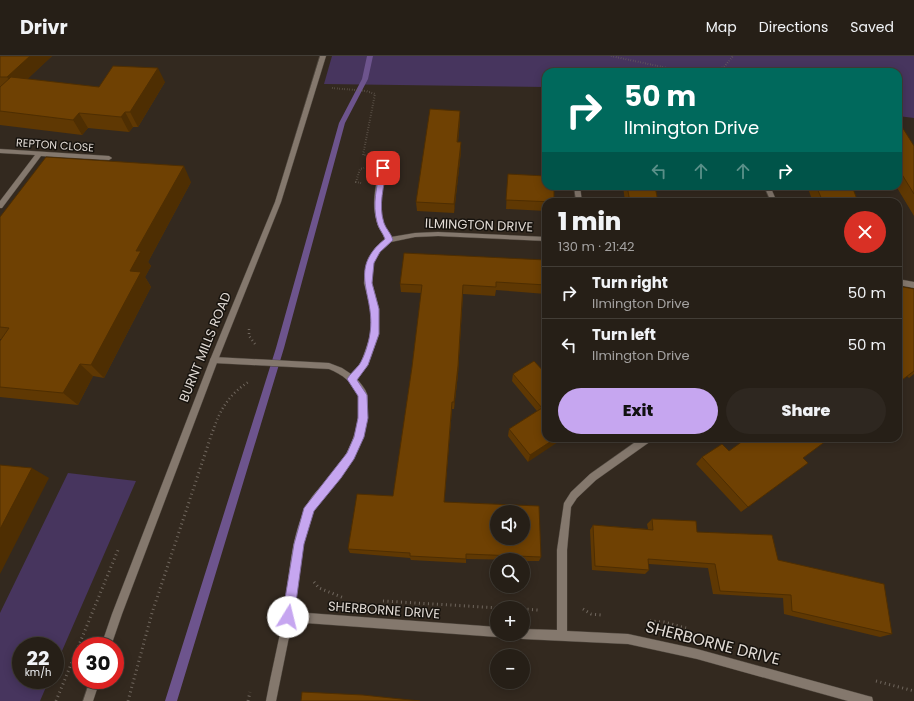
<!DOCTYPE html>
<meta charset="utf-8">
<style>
body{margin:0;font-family:Poppins,sans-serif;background:#2e2720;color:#f1f3f6;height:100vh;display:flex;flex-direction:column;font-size:15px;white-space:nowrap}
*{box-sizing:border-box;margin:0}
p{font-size:13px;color:#a4a2a1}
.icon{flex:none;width:22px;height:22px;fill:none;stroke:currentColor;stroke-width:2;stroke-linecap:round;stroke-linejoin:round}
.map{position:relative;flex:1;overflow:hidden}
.panel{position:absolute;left:542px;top:142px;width:360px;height:244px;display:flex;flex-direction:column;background:#261f17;border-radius:12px;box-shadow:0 2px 10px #0003,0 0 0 1px #423d36}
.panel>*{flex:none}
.hud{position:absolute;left:542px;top:12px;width:360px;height:122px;border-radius:12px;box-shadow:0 2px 10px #0003,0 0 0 1px #423d36;background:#00695c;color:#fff;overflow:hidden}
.fabs{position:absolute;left:490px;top:449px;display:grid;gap:8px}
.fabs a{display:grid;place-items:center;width:40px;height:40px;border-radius:50%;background:#261f17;box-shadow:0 2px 10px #0003,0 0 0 1px #423d36;font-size:20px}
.speed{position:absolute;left:12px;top:581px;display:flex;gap:8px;font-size:20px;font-weight:700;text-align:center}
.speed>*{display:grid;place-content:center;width:52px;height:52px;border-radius:50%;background:#261f17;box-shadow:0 2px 10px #0003,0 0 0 1px #423d36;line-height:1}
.speed small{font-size:10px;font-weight:400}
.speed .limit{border:6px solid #d22;background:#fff;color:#111}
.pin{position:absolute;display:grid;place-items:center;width:34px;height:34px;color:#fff;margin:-17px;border-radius:8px;box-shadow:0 2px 6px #0006}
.me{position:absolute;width:44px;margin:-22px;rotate:9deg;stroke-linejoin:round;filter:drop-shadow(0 0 3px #0008)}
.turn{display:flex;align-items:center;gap:14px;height:84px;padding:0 16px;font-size:18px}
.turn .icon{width:52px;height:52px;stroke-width:2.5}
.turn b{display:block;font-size:28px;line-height:34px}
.lanes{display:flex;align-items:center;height:38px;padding:0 16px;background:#0003;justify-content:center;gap:20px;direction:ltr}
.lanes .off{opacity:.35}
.round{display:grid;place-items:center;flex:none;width:42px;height:42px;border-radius:21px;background:#2e2720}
.head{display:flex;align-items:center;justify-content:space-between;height:68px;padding:0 16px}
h1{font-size:24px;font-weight:800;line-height:30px}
.button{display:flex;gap:8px;margin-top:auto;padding:8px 16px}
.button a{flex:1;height:46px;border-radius:24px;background:#c6a6f0;color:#111;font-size:16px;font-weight:800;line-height:46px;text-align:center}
.button a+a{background:#2e2720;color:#f1f3f6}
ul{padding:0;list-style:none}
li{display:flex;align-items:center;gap:12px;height:52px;padding:0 16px;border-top:1px solid #423d36}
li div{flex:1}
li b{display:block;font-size:15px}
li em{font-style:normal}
header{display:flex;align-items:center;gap:24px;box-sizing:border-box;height:56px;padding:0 20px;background:#261f17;border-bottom:1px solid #423d36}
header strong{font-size:19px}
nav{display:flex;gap:22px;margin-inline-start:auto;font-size:14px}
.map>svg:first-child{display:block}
</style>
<header>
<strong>Drivr</strong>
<nav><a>Map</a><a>Directions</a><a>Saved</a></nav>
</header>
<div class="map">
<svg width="914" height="645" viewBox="0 0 914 645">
<rect width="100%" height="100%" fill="#33291f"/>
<g fill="#47355e">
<polygon points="332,0 914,0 914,62 898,60 898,16 546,16 546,31 324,28"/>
<polygon points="68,417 136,425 55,611 55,590 21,590 21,624 49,624 40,645 0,645 0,557"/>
</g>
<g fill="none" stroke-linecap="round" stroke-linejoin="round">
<polygon fill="#6d548d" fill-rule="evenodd" points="367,0 373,0 368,23 345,67 284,292 177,645 165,645 276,292 339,67 362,23"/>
<g stroke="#4e463d" stroke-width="1">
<g id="minor">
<polygon points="0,93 109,100 112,102 109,104 41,100 2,152 0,152 0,145 35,99 0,97"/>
<path d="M 385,98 L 388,100 C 385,121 376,146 384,168 C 385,172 389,177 391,181 L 415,177 L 438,176 L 546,181 L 546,185 L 438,180 L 415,181 L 391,186 L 380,196 L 373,207 L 372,227 L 379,253 L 379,278 L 368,309 L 357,323 C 361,328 365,332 367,338 C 368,343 367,349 367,354 C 366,379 356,401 341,421 C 332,433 318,443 312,457 C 300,488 298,523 294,556 L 497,571 L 497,578 L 501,578 L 497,581 L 292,566 L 276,645 L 266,645 C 271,617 278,590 283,562 C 290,524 289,484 307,449 C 313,437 323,429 332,419 C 350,397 361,370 359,341 C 355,327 341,318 329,313 L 214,307 L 211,306 L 210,304 L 211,302 L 214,301 L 329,307 L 342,312 L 351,318 L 361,307 L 371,278 L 371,253 L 364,227 L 367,207 L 375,192 L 385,183 C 383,177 378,172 377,166 C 370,145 378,121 382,100 Z"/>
<polygon points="574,130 580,130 582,146 576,146"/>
<polygon points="764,130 770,130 777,146 771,146"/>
<polygon points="898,223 914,226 914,232 898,229"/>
<polygon points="641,382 652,382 651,385 596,424 577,442 571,451 567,494 567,575 628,578 697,593 868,640 872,641 873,645 848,645 697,603 628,588 523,583 519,582 518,578 523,578 523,573 557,574 557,494 564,447 571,436 590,418"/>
</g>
</g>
<g stroke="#4e463d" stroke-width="1">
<g id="tertiary">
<polygon points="320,0 326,0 281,146 218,304 122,558 111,590 101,590 112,558 210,304 275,146"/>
<polygon points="90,624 100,624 93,645 83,645"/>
</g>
</g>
<g stroke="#70675e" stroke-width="2" stroke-dasharray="0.5 2" stroke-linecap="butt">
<polyline points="611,0 686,16"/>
<polyline points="705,16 724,11 733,0"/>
<polyline points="332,32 366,35 375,38 363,99 367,99"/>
<polyline points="361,127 356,126 360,113 364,112"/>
</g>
<g stroke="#70675e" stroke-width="2.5" stroke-dasharray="1 3" stroke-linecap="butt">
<polyline points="249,273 249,280 255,288"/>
<path d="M 213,375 C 220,353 230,337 250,325"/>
</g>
<g stroke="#70675e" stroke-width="3" stroke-dasharray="1 3.5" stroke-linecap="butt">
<polyline points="314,526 319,532 344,542"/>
<polyline points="383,545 500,552"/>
<polyline points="523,553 538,554"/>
<polyline points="583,553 591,558 601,559"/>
<polyline points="650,565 664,566 686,572"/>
<polyline points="501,596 514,597"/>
<polyline points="876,625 914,635"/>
<polyline points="56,645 118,494"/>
<polyline points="128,645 152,557 213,374"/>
<polyline points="248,645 250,636"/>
</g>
<use href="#minor" fill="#84786d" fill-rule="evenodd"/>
<use href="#tertiary" fill="#84786d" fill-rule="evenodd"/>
</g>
<g fill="#5f3803">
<polygon points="0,0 52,0 27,23 99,31 165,26 138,71 133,71 129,76 88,72 82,79 0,69"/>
<polygon points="460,55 460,64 458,86 461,86 461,95 454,157 417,155 416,146"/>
<polygon points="898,66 914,90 914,160 896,130 898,130"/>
<polygon points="508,118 546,146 546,155 506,153"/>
<polygon points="191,126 148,206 151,210 145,221 151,231 104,322 93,320 78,349 0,341 0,285 2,283 0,283 0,161"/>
<polygon points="623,130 655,130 658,146 625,146"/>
<polygon points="807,130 852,130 858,146 813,146"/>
<polygon points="546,204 546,238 496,234 495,240 463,238 458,318 454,353 452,353 444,446 541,501 539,505 523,505 523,504 466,503 466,507 411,504 410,502 350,497 348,493 393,440 412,311 421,237 401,236 400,228"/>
<polygon points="898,230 914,233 914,318 909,322 907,320 898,327"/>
<polygon points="513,318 546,318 546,382 528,406 508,380 509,373 537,355 512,325"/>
<polygon points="729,395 803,402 808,407 741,456 696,408 702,401"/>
<polygon points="652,463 697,476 778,504 892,578 880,581 784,558 783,542 713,538 708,512 649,508 649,514 645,518 592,514 590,474 593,469 648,473 647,468"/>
</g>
<g fill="#4e2e02">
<polygon points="30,0 52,0 16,34 7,21"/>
<polygon points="158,12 165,26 138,71 130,56"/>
<polygon points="460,55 460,64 457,95 457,86"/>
<polygon points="125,56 133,71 129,76 121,61"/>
<polygon points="79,57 88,72 82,79 73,64"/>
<polygon points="461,86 461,95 454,157 454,148"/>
<polygon points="184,110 191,126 148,206 151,210 145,221 151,231 104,322 91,309 130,215 136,195"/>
<polygon points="463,229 458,318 454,353 454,346"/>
<polygon points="80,308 93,320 78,349 63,337"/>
<polygon points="452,346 452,353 444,452 444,446"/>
<polygon points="556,382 564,382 528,406 530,399"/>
<polygon points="32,412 49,422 0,518 0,473"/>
</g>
<g fill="#6f4103" stroke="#4e2e02" fill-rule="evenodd">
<polygon points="0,0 30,0 7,21 0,21"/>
<polygon points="113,10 158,12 130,56 125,56 121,61 79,57 73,64 0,55 0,31 11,21 99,31"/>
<polygon points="430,53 460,55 457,86 461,86 454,148 416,146"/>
<polygon points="898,66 899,66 914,90 914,138 898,112"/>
<polygon points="46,101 184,110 136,195 141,195 130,215 141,216 91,309 80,308 63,337 0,331 0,285 9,272 0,271 0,161"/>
<polygon points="508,118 546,120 546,130 554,130 554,146 506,144"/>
<polygon points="627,130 655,130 658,146 630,146"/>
<polygon points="816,130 852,130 858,146 823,146"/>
<path d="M 404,197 L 546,204 L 546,229 L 496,226 L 496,231 L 463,229 L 458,310 L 454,346 L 452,346 L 444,446 L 539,450 L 541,501 L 466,498 L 466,503 L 410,500 L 410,497 L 348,493 L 357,438 L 393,440 L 412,311 L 422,229 L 400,228 ZM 497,456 L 523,456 L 523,482 L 497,482 Z"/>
<polygon points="898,230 914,233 914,315 898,327 898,305 902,308 898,290"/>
<polygon points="534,305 546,318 546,382 556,382 530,399 509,373 542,352 513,318"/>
<polygon points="747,382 830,382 803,402 808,407 748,451 702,401 722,388 729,395"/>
<polygon points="0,409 32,412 0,473"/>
<polygon points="652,463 696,465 697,476 772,479 778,504 884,528 892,578 792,555 791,539 720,535 715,508 648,503 649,514 595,510 593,469 653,474"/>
<polygon points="302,636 363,639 420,645 301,645"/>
</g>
<path fill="#c6a6f0" stroke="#816c9c" d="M 383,110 L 387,112 C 384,130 378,149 384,167 C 386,173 391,177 393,184 L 380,196 L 374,207 L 372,227 L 379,253 L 379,278 L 368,309 L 357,324 L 367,339 L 368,362 L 364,381 L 354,403 L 341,422 L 314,455 L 304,488 L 294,561 L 292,565 L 288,567 L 284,565 L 282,561 L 294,488 L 304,452 L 347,397 L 354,381 L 358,362 L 358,340 L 347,323 C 350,318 355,314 359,309 C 364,302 369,286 370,277 C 376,239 346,214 385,183 C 383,177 378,172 377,166 C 372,148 377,131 380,112 Z"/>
<g text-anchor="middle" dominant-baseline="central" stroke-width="3" stroke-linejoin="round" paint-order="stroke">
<g font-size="11" fill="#e1dad4" stroke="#17130e">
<text transform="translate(55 89) rotate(4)">REPTON CLOSE</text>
</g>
<g font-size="13" fill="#e1dad4" stroke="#17130e">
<text transform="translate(479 169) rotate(2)">ILMINGTON DRIVE</text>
<text transform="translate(205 291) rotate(-68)">BURNT MILLS ROAD</text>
<text transform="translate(384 554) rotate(4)">SHERBORNE DRIVE</text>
</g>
<g font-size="16" fill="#e1dad4" stroke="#17130e">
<text transform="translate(713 587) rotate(14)">SHERBORNE DRIVE</text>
</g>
</g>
</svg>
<div class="fabs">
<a><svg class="icon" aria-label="sound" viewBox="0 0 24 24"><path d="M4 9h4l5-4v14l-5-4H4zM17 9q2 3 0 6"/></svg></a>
<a><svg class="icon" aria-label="search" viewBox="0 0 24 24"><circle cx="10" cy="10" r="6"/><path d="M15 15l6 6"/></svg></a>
<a>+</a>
<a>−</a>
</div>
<div class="speed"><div>22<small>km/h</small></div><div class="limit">30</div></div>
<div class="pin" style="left:383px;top:112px;background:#d93025"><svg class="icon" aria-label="arrive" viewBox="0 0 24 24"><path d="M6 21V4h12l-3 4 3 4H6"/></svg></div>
<svg class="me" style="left:288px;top:561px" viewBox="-20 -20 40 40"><circle r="19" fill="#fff"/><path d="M0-13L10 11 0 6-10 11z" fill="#c6a6f0"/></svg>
<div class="hud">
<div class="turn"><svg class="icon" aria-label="right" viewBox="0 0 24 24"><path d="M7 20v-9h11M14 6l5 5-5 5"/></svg><div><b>50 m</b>Ilmington Drive</div></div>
<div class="lanes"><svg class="icon off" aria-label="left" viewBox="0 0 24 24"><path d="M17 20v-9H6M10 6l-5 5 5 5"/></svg><svg class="icon off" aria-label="ahead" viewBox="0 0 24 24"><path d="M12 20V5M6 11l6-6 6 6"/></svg><svg class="icon off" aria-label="ahead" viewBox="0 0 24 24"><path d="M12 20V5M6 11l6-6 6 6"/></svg><svg class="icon" aria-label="right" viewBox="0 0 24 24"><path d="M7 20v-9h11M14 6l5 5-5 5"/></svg></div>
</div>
<section class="panel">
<div class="head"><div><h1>1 min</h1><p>130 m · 21:42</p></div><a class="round" style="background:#d93025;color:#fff"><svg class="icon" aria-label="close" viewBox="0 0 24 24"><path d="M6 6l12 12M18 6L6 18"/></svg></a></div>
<ul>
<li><svg class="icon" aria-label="right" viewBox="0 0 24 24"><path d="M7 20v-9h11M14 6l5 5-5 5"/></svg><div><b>Turn right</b><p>Ilmington Drive</p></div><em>50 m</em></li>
<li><svg class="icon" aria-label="left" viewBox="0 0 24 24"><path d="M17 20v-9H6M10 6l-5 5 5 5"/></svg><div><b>Turn left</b><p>Ilmington Drive</p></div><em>50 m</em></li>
</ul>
<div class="button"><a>Exit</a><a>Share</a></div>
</section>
</div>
